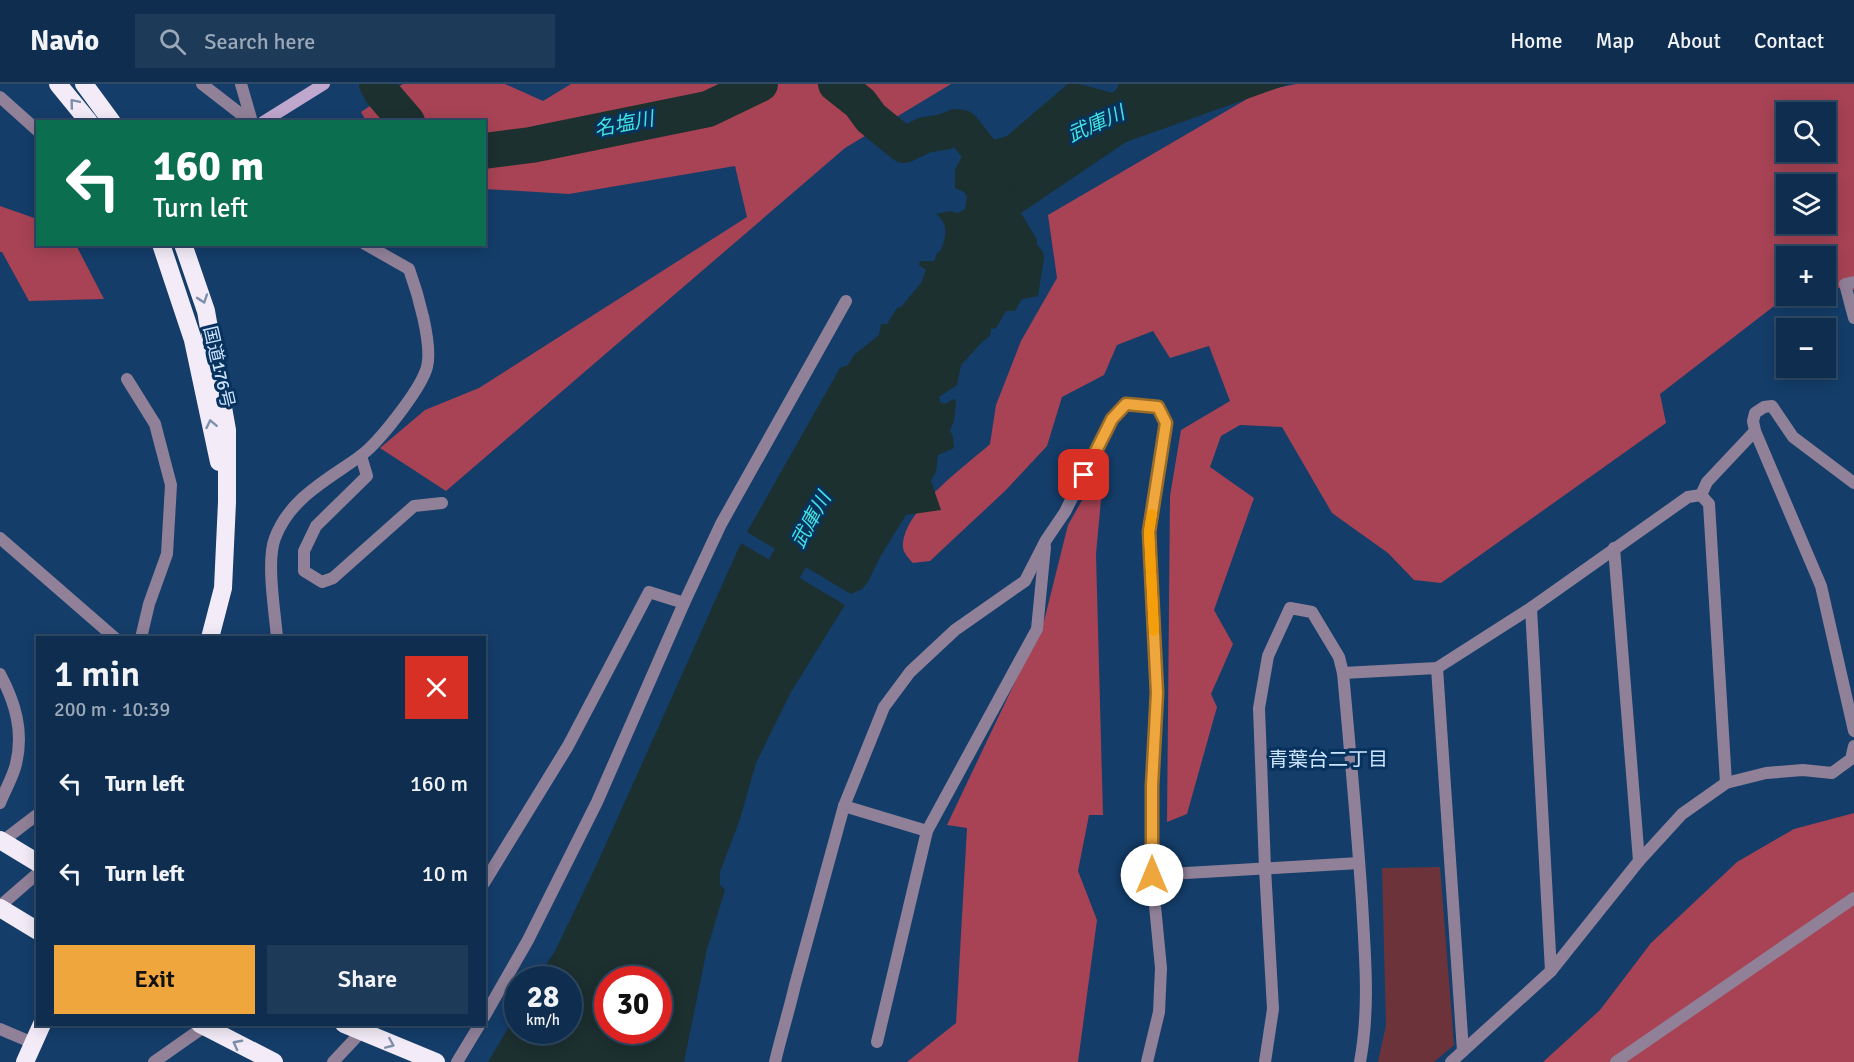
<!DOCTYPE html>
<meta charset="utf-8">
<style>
body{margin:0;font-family:Signika,"Noto Sans JP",sans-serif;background:#1d3a59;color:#f1f3f6;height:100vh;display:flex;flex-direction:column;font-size:22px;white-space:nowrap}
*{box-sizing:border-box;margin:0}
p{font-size:20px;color:#9ba8b7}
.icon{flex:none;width:33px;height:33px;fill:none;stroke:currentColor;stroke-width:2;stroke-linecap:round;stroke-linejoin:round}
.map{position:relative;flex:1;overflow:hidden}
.sheet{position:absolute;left:36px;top:552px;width:450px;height:390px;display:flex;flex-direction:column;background:#0f2e4f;border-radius:0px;box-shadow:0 3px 15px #0003,0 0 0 2px #2f4a66}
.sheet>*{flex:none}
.top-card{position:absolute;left:36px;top:36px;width:450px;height:126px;border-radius:0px;box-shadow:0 3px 15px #0003,0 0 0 2px #2f4a66;background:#0b6e4f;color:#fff;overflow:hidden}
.tools{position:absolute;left:1776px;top:18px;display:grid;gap:12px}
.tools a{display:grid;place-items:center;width:60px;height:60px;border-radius:0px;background:#0f2e4f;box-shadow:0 3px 15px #0003,0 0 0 2px #2f4a66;font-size:30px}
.speed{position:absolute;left:504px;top:882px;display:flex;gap:12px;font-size:30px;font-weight:700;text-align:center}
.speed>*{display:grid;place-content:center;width:78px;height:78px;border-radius:50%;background:#0f2e4f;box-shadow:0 3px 15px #0003,0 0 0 2px #2f4a66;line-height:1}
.speed small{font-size:15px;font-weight:400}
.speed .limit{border:9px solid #d22;background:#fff;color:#111}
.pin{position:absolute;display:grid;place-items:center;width:51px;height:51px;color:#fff;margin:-26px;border-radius:12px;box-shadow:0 3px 9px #0006}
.me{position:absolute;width:66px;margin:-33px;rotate:0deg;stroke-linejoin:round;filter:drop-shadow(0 0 4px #0008)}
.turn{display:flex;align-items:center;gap:21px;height:126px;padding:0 18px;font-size:27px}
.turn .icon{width:78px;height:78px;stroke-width:2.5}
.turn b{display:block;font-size:42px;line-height:51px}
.round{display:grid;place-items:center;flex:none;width:63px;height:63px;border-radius:0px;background:#1d3a59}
.overview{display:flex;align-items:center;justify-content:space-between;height:102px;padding:0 18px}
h1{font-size:36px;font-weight:600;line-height:45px}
.action{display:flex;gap:12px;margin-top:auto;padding:12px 18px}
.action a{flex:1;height:69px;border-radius:0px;background:#efa73d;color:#111;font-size:24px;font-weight:600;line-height:69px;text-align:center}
.action a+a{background:#1d3a59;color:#f1f3f6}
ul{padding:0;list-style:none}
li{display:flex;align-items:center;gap:18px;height:90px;padding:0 18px}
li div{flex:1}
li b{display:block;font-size:22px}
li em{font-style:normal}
header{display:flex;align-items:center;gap:36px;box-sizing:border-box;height:84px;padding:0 30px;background:#0f2e4f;border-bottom:2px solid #2f4a66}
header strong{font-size:28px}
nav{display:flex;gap:33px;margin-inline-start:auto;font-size:21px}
.search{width:420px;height:54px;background:#1d3a59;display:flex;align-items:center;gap:15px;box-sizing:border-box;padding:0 21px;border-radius:0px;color:#9ba8b7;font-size:22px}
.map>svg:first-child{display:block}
</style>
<header>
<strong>Navio</strong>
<div class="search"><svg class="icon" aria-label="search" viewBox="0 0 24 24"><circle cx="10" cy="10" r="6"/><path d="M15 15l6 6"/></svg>Search here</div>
<nav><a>Home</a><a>Map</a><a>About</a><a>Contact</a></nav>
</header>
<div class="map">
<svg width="1854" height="978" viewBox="0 0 1854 978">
<rect width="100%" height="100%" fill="#143d69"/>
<polygon fill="#6d333b" points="1440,783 1454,961 1434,978 1378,978 1386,941 1382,784"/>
<g fill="#a74354" fill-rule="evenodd">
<polygon points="403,0 505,0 543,17 571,0 951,0 845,64 446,407 380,364 425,326 479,304 747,133 735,82 569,110 485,105 484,38 366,37 361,28"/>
<path d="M 1296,0 L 1854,0 L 1854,206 L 1826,202 L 1826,172 L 1786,172 L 1787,212 L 1660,310 L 1666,339 L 1441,499 L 1414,496 L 1388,469 L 1332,429 L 1282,343 L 1240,341 L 1221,352 L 1210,383 L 1254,414 L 1214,526 L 1233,560 L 1211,610 L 1217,623 L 1187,730 L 1167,738 L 1170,412 L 1181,346 L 1230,317 L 1209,262 L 1170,274 L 1153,247 L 1117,261 L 1104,291 L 1062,313 L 1047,362 L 1006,406 L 930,477 L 913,479 C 909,475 904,469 903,464 C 900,428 966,382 990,360 L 996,321 L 1021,257 L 1057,194 L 1048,131 L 1259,8 ZM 1786,28 L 1826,28 L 1826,68 L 1786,68 ZM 1786,100 L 1826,100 L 1826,140 L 1786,140 Z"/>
<polygon points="0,122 37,135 38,160 76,161 104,215 29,217 2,168 0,168"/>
<polygon points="1104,384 1096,470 1103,731 1089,731 1078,787 1097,836 1078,978 907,978 956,939 967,744 947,741 1044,537 1068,441 1098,388"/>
<polygon points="1854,729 1854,978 1543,978 1600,926 1651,859 1737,778 1794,745"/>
</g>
<g fill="#1c302f" fill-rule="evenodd">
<path d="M 1068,0 L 1079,0 L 1113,9 L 1118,3 L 1118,0 L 1289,0 L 1126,58 L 1021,129 L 1037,156 L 1037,161 L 1043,168 L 1044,174 L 1038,212 L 1022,215 L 1015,227 L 1006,227 L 996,244 L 991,245 L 990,252 L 982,258 L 961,281 L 957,301 L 939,313 L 940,318 L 945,320 L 954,315 L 956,317 L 954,337 L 950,346 L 953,353 L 954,364 L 938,371 L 936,387 L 931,397 L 941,426 L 906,431 L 880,473 L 868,498 L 862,505 L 851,510 L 747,448 L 840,284 L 848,281 L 854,271 L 879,251 L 881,240 L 887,240 L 897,224 L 901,223 L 921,199 L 926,186 L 919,181 L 920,177 L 934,177 L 937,169 L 940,168 C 946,153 950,141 936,130 L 950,127 L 958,129 L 965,125 L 967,113 L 964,108 L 955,104 L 955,86 L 966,64 L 967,58 C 977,50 981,52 991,57 L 1007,52 Z"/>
<path d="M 741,459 L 845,521 L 791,608 L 756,679 L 740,735 L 720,788 L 720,801 L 725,806 L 707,865 L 684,978 L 488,978 L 517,929 L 518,946 L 568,946 L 568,896 L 537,895 L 555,867 L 597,780 ZM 608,896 L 658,896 L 658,946 L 608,946 Z"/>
</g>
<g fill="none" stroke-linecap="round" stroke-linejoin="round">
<g stroke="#1c302f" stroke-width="36">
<polyline points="377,0 382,9 407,38"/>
<polyline points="836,0 860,19 871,34 904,61 925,51 944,48 956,43 962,44 1000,92"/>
<polyline points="484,67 531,61 708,25 760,0"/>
<polyline points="765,530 782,489 814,432"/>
</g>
<g stroke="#908199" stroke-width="12">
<polyline points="202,0 251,38"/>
<polyline points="241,0 252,38"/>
<polyline points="0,13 38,47"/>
<polyline points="1854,198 1845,200 1854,234"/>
<polyline points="127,295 155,340 171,401 167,470 149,520 141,554"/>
<polyline points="361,372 367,392 316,442 304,467 304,487 322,498 333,494 414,422 442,419"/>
<polyline points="1854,399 1793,353 1772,322 1764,323 1755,329 1753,337 1755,347 1821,502 1854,647"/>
<polyline points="1701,411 1707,398 1755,347"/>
<polyline points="0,454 115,554"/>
<polyline points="1614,464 1639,777"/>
<polyline points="1531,524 1551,887"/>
<path d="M 277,554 C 275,528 266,477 275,454 C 290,414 327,396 359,373 C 378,360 421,305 427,283 C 433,260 417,207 409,185 L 365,160"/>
<polyline points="1437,584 1463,967"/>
<path d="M 0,590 C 15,618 24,647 16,680 C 13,693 5,706 0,719"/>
<polyline points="844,722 927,747"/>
<polyline points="0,759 38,730"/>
<polyline points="1152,791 1359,779"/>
<polyline points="484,799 568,662 649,508 684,519"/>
<polyline points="0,822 38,789"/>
<polyline points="484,933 528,856 597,718 684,519 721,440 846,217"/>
<polyline points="0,945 33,959"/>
<polyline points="877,958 927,747 1037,545 1045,463"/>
<polyline points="154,978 208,940"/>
<polyline points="333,978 365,944"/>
<polyline points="457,978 480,940"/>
<path d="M 775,978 C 781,952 789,927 795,901 L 844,722 L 884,623 L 910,588 L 955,546 L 1025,497 L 1046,456 L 1065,428 L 1112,335 L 1126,320 L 1158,323 L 1166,339 L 1149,449 L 1157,609 L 1152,702 L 1152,791 L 1161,884 L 1159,928 L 1147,978"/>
<polyline points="1265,978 1273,925 1265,784 1259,624 1268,572 1290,524 1312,528 1339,573 1343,589"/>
<path d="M 1360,978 C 1370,924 1365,872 1362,818 C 1357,742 1350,665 1343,589 L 1437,584 L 1531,524 L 1688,413 L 1701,411 L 1709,420 L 1726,699"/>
<polyline points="1451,978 1551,887 1639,777 1682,730 1726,699 1766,689 1803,686 1832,689 1851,675 1854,662"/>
<polyline points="1616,978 1854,814"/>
</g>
<polyline stroke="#bfa7cd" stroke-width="12" points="263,38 324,0"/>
<g stroke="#f3ecf8" stroke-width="18">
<polyline points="58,0 89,38"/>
<polyline points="84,0 112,38"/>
<polyline points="161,160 193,256 219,378"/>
<polyline points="183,160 206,227 227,346 227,418 223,504 210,554"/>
<polyline points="0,756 38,779"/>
<polyline points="0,824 38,847"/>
<polyline points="200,940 274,978"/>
<polyline points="344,940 436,978"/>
<polyline points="25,978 42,940"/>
</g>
</g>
<defs><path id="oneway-chevron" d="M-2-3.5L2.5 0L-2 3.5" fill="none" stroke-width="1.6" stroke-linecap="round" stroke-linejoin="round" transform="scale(1.5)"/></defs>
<g stroke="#7d8faa">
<use href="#oneway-chevron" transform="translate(74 19) rotate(-130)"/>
<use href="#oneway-chevron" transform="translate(203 215) rotate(71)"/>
<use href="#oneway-chevron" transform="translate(211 340) rotate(-102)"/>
<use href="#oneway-chevron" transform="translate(237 960) rotate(-152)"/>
<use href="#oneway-chevron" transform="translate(390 960) rotate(23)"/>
</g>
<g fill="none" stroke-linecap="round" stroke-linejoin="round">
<g stroke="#9b6d28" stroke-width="15">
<polyline id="route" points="1084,391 1112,335 1126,320 1158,323 1166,339 1149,448 1157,609 1152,702 1152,791"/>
</g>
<use href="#route" stroke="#efa73d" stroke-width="10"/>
<polyline stroke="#f59e0b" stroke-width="10" points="1152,430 1149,448 1154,547"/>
</g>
<g text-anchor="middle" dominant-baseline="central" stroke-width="6" stroke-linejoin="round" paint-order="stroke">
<g font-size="18" fill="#cce3fe" stroke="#07325d">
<text transform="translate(219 283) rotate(77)">国道176号</text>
</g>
<g font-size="20" font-style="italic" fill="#43e4e0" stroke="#07325d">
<text transform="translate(624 40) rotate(-11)">名塩川</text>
<text transform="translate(1096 40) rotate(-24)">武庫川</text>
<text transform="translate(811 436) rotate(-61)">武庫川</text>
</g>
<g font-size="20" fill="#cce3fe" stroke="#07325d">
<text x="1328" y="675">青葉台二丁目</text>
</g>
</g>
</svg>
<div class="tools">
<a><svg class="icon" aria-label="search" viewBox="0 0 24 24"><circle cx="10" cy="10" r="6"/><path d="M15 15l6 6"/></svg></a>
<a><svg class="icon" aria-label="layers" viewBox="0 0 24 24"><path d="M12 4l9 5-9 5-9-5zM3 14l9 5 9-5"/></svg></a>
<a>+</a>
<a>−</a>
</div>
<div class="speed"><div>28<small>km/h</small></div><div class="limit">30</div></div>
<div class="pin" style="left:1084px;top:391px;background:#d93025"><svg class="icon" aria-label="arrive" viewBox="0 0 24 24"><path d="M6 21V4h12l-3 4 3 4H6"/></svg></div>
<svg class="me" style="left:1152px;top:791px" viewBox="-20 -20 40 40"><circle r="19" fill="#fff"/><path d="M0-13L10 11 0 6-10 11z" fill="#efa73d"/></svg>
<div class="top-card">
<div class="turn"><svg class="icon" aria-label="left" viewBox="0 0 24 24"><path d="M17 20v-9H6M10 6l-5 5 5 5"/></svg><div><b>160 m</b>Turn left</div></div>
</div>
<section class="sheet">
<div class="overview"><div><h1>1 min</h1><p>200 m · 10:39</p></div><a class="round" style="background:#d93025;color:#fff"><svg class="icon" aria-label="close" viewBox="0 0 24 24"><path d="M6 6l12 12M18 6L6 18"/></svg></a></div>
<ul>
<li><svg class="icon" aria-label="left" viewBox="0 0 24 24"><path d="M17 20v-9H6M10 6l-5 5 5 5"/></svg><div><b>Turn left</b></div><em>160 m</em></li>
<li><svg class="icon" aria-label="left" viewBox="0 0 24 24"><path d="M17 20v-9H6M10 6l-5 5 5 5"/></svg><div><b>Turn left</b></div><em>10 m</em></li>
</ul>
<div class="action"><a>Exit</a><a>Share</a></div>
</section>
</div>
